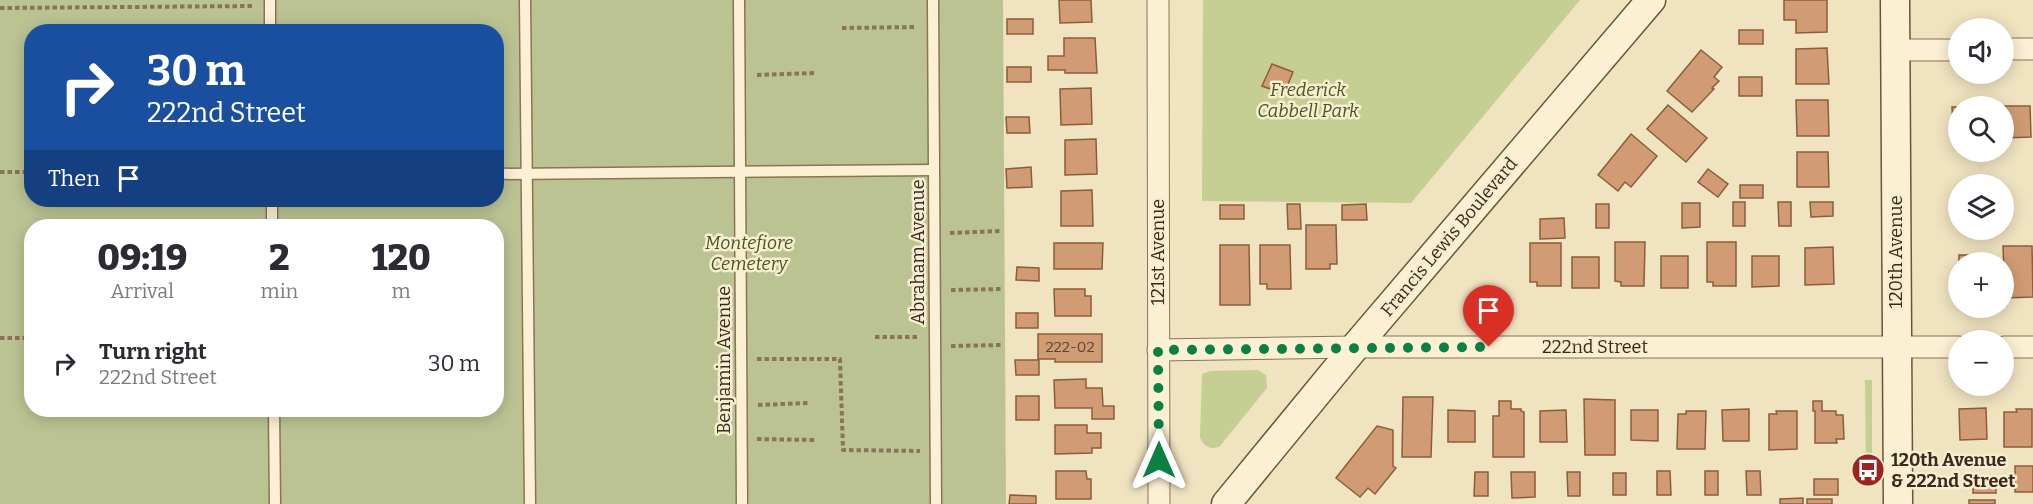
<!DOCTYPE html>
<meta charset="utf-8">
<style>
body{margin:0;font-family:Bitter,serif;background:#f2f2f3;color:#2b2b33;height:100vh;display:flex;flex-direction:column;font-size:22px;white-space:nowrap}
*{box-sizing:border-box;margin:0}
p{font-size:20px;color:#7c7c81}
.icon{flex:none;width:33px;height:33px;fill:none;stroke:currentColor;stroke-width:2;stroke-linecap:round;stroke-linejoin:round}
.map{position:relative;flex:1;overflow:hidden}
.panel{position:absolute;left:24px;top:219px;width:480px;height:198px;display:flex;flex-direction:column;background:#fff;border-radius:24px;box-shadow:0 3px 15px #0003}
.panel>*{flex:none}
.hud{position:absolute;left:24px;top:24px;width:480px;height:183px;border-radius:24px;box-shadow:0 3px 15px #0003;background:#1a4fa0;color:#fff;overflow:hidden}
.controls{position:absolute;left:1948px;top:18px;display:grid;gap:12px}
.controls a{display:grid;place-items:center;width:66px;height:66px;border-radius:50%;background:#fff;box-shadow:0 3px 15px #0003;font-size:30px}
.pin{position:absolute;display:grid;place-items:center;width:51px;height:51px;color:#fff;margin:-62px -26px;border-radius:50% 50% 50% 0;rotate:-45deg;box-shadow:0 0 6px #0007}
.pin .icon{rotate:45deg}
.me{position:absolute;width:66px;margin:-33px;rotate:0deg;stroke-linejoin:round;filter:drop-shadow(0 0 4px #0008)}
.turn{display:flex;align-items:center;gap:21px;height:126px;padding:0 24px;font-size:27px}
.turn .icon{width:78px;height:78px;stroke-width:2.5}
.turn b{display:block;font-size:42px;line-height:51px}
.then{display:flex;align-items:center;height:57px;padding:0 24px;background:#0003;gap:12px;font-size:22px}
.eta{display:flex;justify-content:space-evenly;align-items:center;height:102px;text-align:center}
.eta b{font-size:36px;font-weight:800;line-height:42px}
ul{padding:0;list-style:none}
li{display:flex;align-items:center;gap:18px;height:84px;padding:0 24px}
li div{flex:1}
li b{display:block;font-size:22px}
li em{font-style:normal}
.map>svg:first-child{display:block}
</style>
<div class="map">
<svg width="2033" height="504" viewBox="0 0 2033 504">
<rect width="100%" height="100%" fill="#f0e3c0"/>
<g fill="#c6cf93">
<polygon points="1203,0 1580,0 1411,203 1202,201"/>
<path d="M 1258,370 L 1266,375 L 1267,388 L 1220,446 C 1211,451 1203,446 1200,437 L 1202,374 L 1210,371 Z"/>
<polygon points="1865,380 1872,380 1872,479 1866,479"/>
</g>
<path fill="#bcc393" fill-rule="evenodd" d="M 0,0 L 1003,0 L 1006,504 L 0,504 ZM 32,32 L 496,32 L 496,200 L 32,200 ZM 32,226 L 496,226 L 496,410 L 32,410 Z"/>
<g fill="#d19c73" stroke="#8b5d3b" stroke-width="1.5">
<polygon points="1059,0 1091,0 1092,22 1060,23"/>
<polygon points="1784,0 1827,0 1827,32 1796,33 1796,20 1784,20"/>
<rect x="1007" y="19" width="26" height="15"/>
<rect x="1739" y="30" width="24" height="14"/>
<polygon points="1064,38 1095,38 1097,73 1065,73 1065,70 1048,70 1048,56 1064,56"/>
<polygon points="1827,48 1829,84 1796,84 1796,49"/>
<polygon points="1701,50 1722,67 1714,77 1719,81 1712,88 1714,89 1692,112 1667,91"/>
<polygon points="1272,64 1293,72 1284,94 1262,86"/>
<rect x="1007" y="67" width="24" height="15"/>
<rect x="1739" y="77" width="23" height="19"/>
<polygon points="1091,88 1092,124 1061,125 1060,89"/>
<polygon points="1796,100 1828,100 1829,136 1797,136"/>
<polygon points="1668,105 1707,138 1686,162 1647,129"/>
<polygon points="1997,106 2030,106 2031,137 2004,138 2004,106"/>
<polygon points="1952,107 1959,107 1959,142 1954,142"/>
<polygon points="1006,117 1029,117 1030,133 1007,133"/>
<polygon points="1631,134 1657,156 1631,187 1625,182 1618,191 1598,175"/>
<polygon points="1096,139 1097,174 1065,175 1065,140"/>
<polygon points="1797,152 1828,152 1829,187 1797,187"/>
<polygon points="1031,167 1032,187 1007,188 1006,169"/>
<polygon points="1708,169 1728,184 1718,197 1698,182"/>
<rect x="1740" y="185" width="23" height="13"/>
<polygon points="1092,190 1093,226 1061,226 1061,191"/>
<rect x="1733" y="202" width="12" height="24"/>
<polygon points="1778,202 1791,202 1791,226 1779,226"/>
<polygon points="1810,202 1833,202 1833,216 1811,217"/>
<polygon points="1682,203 1700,203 1700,227 1682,228"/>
<polygon points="1287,204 1300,204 1301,229 1288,229"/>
<polygon points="1366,204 1367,220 1342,220 1342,205"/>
<rect x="1596" y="204" width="13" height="24"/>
<rect x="1220" y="205" width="24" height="14"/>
<polygon points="1564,218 1565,238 1540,239 1540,219"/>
<polygon points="1306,225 1336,225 1337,264 1330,264 1330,269 1306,269"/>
<polygon points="1615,242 1645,242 1644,286 1621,286 1621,282 1615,281"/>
<polygon points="1707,242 1736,242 1736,286 1713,286 1713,282 1707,282"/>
<polygon points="1054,243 1103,243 1102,269 1054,269"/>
<polygon points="1530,243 1561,243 1561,286 1537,286 1537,282 1530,282"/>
<polygon points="1220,245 1249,245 1250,305 1220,305"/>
<polygon points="1260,245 1290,245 1291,289 1267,289 1267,284 1260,284"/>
<polygon points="2003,246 2032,246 2033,297 2005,298"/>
<polygon points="1833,247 1834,284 1805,285 1805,248"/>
<polygon points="1959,255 1986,255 1986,262 1959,262 1959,280"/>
<rect x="1661" y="256" width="27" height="32"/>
<polygon points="1752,256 1779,256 1779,286 1752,287"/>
<rect x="1572" y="257" width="27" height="31"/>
<polygon points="1017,267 1039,268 1039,281 1016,280"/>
<polygon points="1054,289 1085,289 1085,296 1091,296 1091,316 1055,316"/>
<rect x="1016" y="313" width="22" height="15"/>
<polygon points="1038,334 1102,334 1102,362 1055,362 1055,359 1038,359"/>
<polygon points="1015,360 1039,360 1039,375 1016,375"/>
<polygon points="1086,379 1086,388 1102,388 1103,406 1114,406 1114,419 1092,419 1092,408 1055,408 1054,380"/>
<rect x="1016" y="396" width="23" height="24"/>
<polygon points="1403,397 1433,397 1431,457 1402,457"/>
<polygon points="1584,399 1615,400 1615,455 1585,455"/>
<polygon points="1499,401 1511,401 1511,409 1521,409 1521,411 1524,412 1524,457 1493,457 1493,416 1499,416"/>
<polygon points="1813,401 1822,401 1822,411 1836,411 1836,415 1843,415 1844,439 1836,439 1837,443 1815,443 1815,411 1813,411"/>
<polygon points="1986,408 1987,439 1960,440 1959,409"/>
<polygon points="1749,409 1749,441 1723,441 1722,410"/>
<polygon points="2016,409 2032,409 2032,447 2004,447 2004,412 2017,412"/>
<polygon points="1448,410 1475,411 1475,442 1448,442"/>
<polygon points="1566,410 1567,442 1540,442 1540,411"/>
<polygon points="1631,410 1658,410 1658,441 1631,440"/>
<polygon points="1686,411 1706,411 1705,449 1677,449 1678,414 1686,414"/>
<polygon points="1776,411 1797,411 1797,449 1769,450 1769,414 1777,414"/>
<polygon points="1055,425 1087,425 1087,433 1101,433 1101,448 1092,448 1092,453 1055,454"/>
<polygon points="1377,426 1393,430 1393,466 1396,468 1375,494 1368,488 1360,497 1336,478"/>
<rect x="2015" y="466" width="18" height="26"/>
<polygon points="1056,471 1086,471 1087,479 1091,479 1091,499 1056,499"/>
<polygon points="1657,471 1670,471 1671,495 1657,495"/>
<rect x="1705" y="471" width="13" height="24"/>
<polygon points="1746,471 1760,471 1761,495 1747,495"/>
<polygon points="1475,472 1488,472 1488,496 1474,496"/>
<polygon points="1511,472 1535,472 1535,497 1512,498"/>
<polygon points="1567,472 1580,472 1580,496 1568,496"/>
<rect x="1613" y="473" width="13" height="22"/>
<rect x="1814" y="479" width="24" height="16"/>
<polygon points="1973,479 1996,480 1996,493 1973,493"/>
<polygon points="1010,495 1036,496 1036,504 1009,504"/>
<polygon points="1803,498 1803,504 1780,504 1780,499"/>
<rect x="1807" y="499" width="25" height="5"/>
<rect x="1969" y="500" width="26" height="4"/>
</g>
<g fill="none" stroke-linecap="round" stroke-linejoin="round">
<g stroke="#8a7357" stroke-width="13">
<g id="lane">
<polyline points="270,0 270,32"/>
<polyline points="525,0 530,504"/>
<polyline points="739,0 742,504"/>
<polyline points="933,0 936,504"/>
<polyline points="496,174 933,170"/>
<polyline points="272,200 272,226"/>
<polyline points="274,410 275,504"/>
</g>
</g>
<g stroke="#8a7357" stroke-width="23">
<g id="street">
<polyline points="1158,0 1159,504"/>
<polyline points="2004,49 2033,49"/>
<polyline points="1895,50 1959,50"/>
<polyline points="2004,347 2033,347"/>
<polyline points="1158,350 1355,347 1959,347"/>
</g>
</g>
<g stroke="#6c543a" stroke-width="31">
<g id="secondary">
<polyline points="1895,0 1898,504"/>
<polyline points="1226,504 1355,347 1651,0"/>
</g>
</g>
<g stroke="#8a7357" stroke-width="4" stroke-dasharray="4.5 3" stroke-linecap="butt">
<polyline points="0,8 254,6"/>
<polyline points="842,28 916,27"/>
<polyline points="757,75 816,73"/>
<polyline points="0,172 32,172"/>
<polyline points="950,233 1001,231"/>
<polyline points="951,290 1001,289"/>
<polyline points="875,337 919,337"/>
<polyline points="0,338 32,338"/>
<polyline points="951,346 1002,345"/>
<polyline points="757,359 840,359 843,450 920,451"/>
<polyline points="758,405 808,403"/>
<polyline points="757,439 816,440"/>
</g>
<use href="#lane" stroke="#fbf0d3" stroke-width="10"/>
<use href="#street" stroke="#fbf0d3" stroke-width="21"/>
<use href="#secondary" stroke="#fbf0d3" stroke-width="28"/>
</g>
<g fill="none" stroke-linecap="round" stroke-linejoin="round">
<polyline stroke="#0b8043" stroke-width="10" stroke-dasharray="0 18" points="1159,460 1158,350 1489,347"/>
</g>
<defs>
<g id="bus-disc" transform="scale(1.725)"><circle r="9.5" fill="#9c2523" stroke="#f7edd0"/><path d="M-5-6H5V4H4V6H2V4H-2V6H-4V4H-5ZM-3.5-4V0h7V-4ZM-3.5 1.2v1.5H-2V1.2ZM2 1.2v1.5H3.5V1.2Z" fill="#fff"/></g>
</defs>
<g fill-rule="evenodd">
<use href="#bus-disc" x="1868" y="470"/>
</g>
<g text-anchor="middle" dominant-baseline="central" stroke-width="5" stroke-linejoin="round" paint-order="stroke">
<g font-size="15" fill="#5f4732">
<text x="1070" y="347">222-02</text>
</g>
<g font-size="18" font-style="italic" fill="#485621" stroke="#f7edd0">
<text x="1308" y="90">Frederick<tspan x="1308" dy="21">Cabbell Park</tspan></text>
<text x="749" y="243">Montefiore<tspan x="749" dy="21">Cemetery</tspan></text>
</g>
<g font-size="18" fill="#392b1c" stroke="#f7edd0">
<text transform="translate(1449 237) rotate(-50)">Francis Lewis Boulevard</text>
<text transform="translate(918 252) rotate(-90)">Abraham Avenue</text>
<text transform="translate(1158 252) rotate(-90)">121st Avenue</text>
<text transform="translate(1896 252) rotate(-90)">120th Avenue</text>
<text x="1595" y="347">222nd Street</text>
<text transform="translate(724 360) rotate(-90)">Benjamin Avenue</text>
</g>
<g font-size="18" font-weight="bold" fill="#392b1c" stroke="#f7edd0" text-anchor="start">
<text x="1891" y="460">120th Avenue<tspan x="1891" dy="21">&amp; 222nd Street</tspan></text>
</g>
</g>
</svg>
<div class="controls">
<a><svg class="icon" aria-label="sound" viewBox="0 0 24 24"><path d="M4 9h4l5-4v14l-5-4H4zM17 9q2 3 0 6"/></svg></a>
<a><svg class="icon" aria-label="search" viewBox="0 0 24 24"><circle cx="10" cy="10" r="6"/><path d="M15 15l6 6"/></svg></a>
<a><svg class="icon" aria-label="layers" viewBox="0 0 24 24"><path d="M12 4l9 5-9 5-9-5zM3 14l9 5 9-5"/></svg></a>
<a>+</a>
<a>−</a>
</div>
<div class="pin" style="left:1489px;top:347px;background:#d93025"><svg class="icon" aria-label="arrive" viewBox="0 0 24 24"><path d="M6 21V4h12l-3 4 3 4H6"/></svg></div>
<svg class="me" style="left:1159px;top:460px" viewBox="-20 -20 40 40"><path d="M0-17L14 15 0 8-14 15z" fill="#0b8043" stroke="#fff" stroke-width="4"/></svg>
<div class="hud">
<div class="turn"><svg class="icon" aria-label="right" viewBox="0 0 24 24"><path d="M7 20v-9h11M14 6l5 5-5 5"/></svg><div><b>30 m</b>222nd Street</div></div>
<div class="then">Then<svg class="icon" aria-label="arrive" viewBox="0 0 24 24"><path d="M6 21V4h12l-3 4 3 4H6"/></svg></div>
</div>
<section class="panel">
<div class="eta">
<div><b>09:19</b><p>Arrival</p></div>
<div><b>2</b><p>min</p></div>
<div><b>120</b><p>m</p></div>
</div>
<ul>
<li><svg class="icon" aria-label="right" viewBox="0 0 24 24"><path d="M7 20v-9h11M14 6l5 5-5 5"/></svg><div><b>Turn right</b><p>222nd Street</p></div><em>30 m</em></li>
</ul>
</section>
</div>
